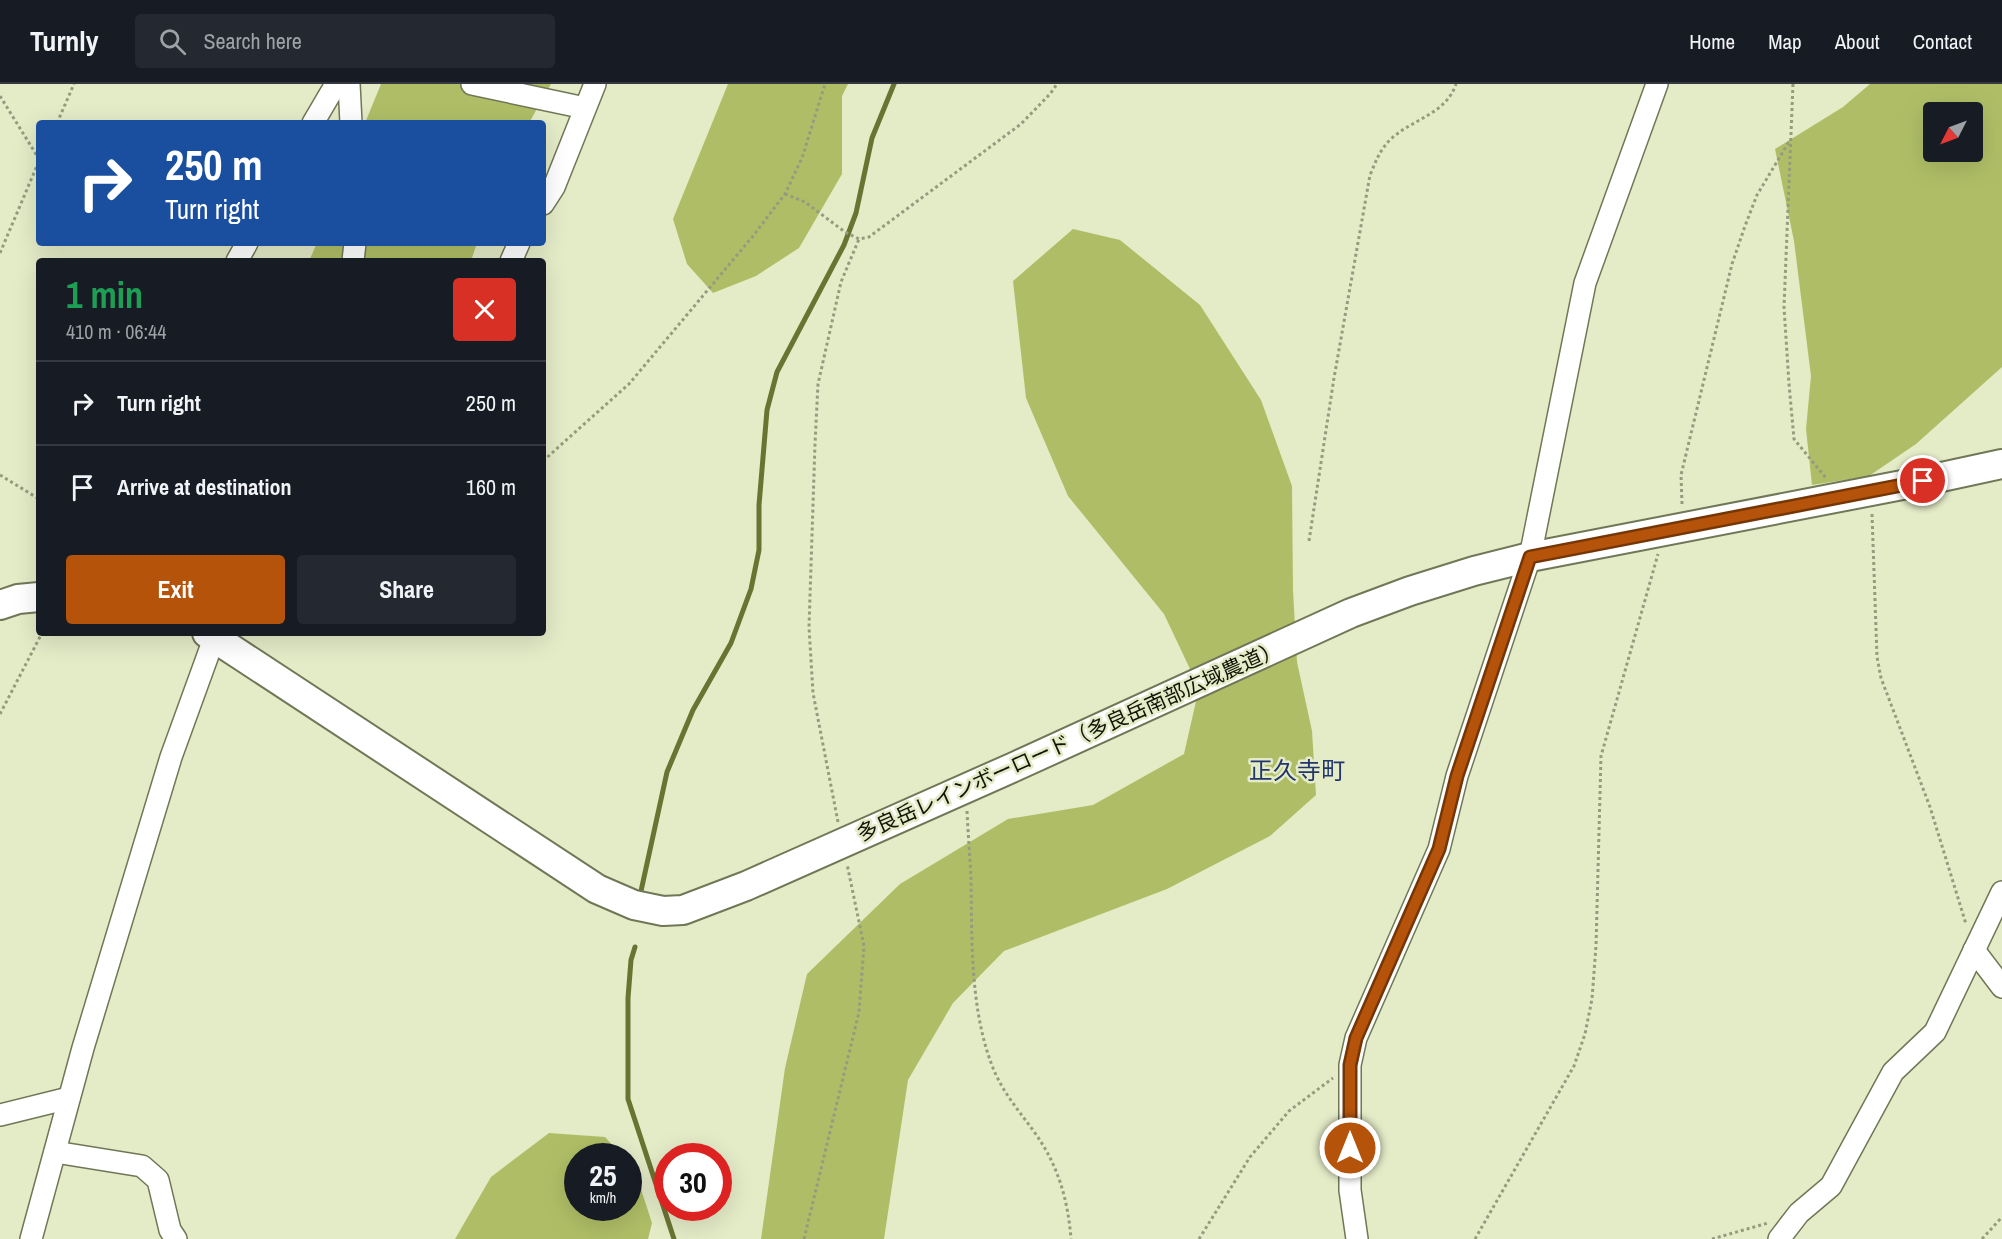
<!DOCTYPE html>
<meta charset="utf-8">
<style>
body{margin:0;font-family:"Archivo Narrow","Noto Sans JP",sans-serif;background:#242831;color:#f1f3f6;height:100vh;display:flex;flex-direction:column;font-size:22px;white-space:nowrap}
*{box-sizing:border-box;margin:0}
p{font-size:20px;color:#9ea1a6}
.icon{flex:none;width:33px;height:33px;fill:none;stroke:currentColor;stroke-width:2;stroke-linecap:round;stroke-linejoin:round}
.map{position:relative;flex:1;overflow:hidden}
.panel{position:absolute;left:36px;top:174px;width:510px;height:378px;display:flex;flex-direction:column;background:#171b24;border-radius:6px;box-shadow:0 6px 24px #0002}
.panel>*{flex:none}
.banner{position:absolute;left:36px;top:36px;width:510px;height:126px;border-radius:6px;box-shadow:0 6px 24px #0002;background:#1a4fa0;color:#fff;overflow:hidden}
.needle{width:39px;rotate:228deg}
.buttons{position:absolute;left:1923px;top:18px;display:grid;gap:12px}
.buttons a{display:grid;place-items:center;width:60px;height:60px;border-radius:6px;background:#171b24;box-shadow:0 6px 24px #0002;font-size:30px}
.speed{position:absolute;left:564px;top:1059px;display:flex;gap:12px;font-size:30px;font-weight:700;text-align:center}
.speed>*{display:grid;place-content:center;width:78px;height:78px;border-radius:50%;background:#171b24;box-shadow:0 6px 24px #0002;line-height:1}
.speed small{font-size:15px;font-weight:400}
.speed .limit{border:9px solid #d22;background:#fff;color:#111}
.pin{position:absolute;display:grid;place-items:center;width:51px;height:51px;color:#fff;margin:-26px;border:3px solid #fff;border-radius:50%;box-shadow:0 2px 6px #0007}
.me{position:absolute;width:66px;margin:-33px;rotate:0deg;stroke-linejoin:round;filter:drop-shadow(0 0 4px #0008)}
.turn{display:flex;align-items:center;gap:21px;height:126px;padding:0 30px;font-size:27px}
.turn .icon{width:78px;height:78px;stroke-width:2.5}
.turn b{display:block;font-size:42px;line-height:51px}
.round{display:grid;place-items:center;flex:none;width:63px;height:63px;border-radius:6px;background:#242831}
.head{display:flex;align-items:center;justify-content:space-between;height:102px;padding:0 30px}
h1{font-size:36px;font-weight:700;line-height:45px;color:#1e9e55}
.button{display:flex;gap:12px;margin-top:auto;padding:12px 30px}
.button a{flex:1;height:69px;border-radius:6px;background:#b45309;color:#fff;font-size:24px;font-weight:700;line-height:69px;text-align:center}
.button a+a{background:#242831;color:#f1f3f6}
ul{padding:0;list-style:none}
li{display:flex;align-items:center;gap:18px;height:84px;padding:0 30px;border-top:2px solid #363941}
li div{flex:1}
li b{display:block;font-size:22px}
li em{font-style:normal}
header{display:flex;align-items:center;gap:36px;box-sizing:border-box;height:84px;padding:0 30px;background:#171b24;border-bottom:2px solid #363941}
header strong{font-size:28px}
nav{display:flex;gap:33px;margin-inline-start:auto;font-size:21px}
.search{width:420px;height:54px;background:#242831;display:flex;align-items:center;gap:15px;box-sizing:border-box;padding:0 21px;border-radius:6px;color:#9ea1a6;font-size:22px}
.map>svg:first-child{display:block}
</style>
<header>
<strong>Turnly</strong>
<div class="search"><svg class="icon" aria-label="search" viewBox="0 0 24 24"><circle cx="10" cy="10" r="6"/><path d="M15 15l6 6"/></svg>Search here</div>
<nav><a>Home</a><a>Map</a><a>About</a><a>Contact</a></nav>
</header>
<div class="map">
<svg width="2002" height="1155" viewBox="0 0 2002 1155">
<rect width="100%" height="100%" fill="#e4ebc7"/>
<g fill="#afbe66" fill-rule="evenodd">
<polygon points="381,0 551,0 529,39 365,39"/>
<polygon points="728,0 848,0 842,12 842,90 799,164 756,192 713,209 687,180 673,135"/>
<path d="M 1870,0 L 2002,0 L 2002,283 L 1916,360 L 1869,392 L 1812,401 L 1806,345 L 1811,292 L 1794,157 L 1775,65 L 1843,23 ZM 1934,28 L 1972,28 L 1972,68 L 1934,68 Z"/>
<polygon points="1073,145 1120,156 1200,221 1261,316 1292,402 1293,506 1297,578 1312,647 1316,711 1270,752 1167,805 1004,867 953,919 908,996 884,1155 761,1155 785,984 807,890 900,800 1008,735 1093,721 1184,670 1199,604 1164,530 1068,412 1026,314 1013,197"/>
<polygon points="317,159 477,159 471,177 309,177"/>
<polygon points="549,1049 605,1053 622,1072 578,1072 578,1124 628,1124 629,1080 635,1087 652,1139 648,1155 455,1155 491,1093"/>
</g>
<g fill="none" stroke-linecap="round" stroke-linejoin="round">
<g stroke="#6a7432" stroke-width="5">
<polyline points="641,807 667,688 693,626 731,559 751,505 759,466 759,421 767,326 777,288 844,161 856,129 872,54 894,0"/>
<polyline points="635,863 631,876 628,914 628,1015 674,1155"/>
</g>
<g stroke="#707756" stroke-width="24">
<g id="street">
<polyline points="349,0 351,39"/>
<polyline points="472,0 585,24"/>
<polyline points="313,39 336,0"/>
<polyline points="543,120 554,103 595,0"/>
<polyline points="237,177 247,159"/>
<polyline points="353,177 355,159"/>
<polyline points="511,177 519,159"/>
<polyline points="1974,866 2002,903"/>
<polyline points="0,1031 69,1014"/>
<polyline points="55,1068 142,1082 158,1096 170,1146 176,1155"/>
<polyline points="31,1155 83,964 171,673 216,549"/>
<polyline points="1357,1155 1350,1106 1350,981 1356,954 1439,765 1457,692 1530,473 1585,199 1657,0"/>
<polyline points="1779,1155 1799,1129 1831,1102 1893,988 1935,948 2002,808"/>
</g>
</g>
<g stroke="#707756" stroke-width="32">
<g id="secondary">
<polyline points="0,521 18,515 39,513"/>
<polyline points="207,549 597,805 634,821 663,827 683,826 746,802 1014,683 1351,529 1410,507 1474,487 1530,473 1923,397 2002,380"/>
</g>
</g>
<g stroke="#959b7f" stroke-width="3" stroke-dasharray="3 3" stroke-linecap="butt">
<polyline points="1793,0 1784,223 1789,300 1794,355 1826,394"/>
<polyline points="0,12 39,75"/>
<polyline points="57,39 74,0"/>
<polyline points="785,110 805,118 845,148 859,155 869,153 1021,40 1050,10 1057,0"/>
<polyline points="0,169 39,77"/>
<polyline points="543,377 629,300 753,152 785,110 802,74 825,0"/>
<polyline points="0,391 39,415"/>
<polyline points="1682,420 1681,391 1732,180 1745,142 1757,111 1790,56"/>
<polyline points="1872,430 1877,573 1881,594 1930,723 1966,840"/>
<path d="M 1309,457 L 1334,294 L 1370,91 C 1376,77 1380,65 1392,54 C 1413,35 1446,30 1456,0"/>
<polyline points="0,630 42,549"/>
<path d="M 967,727 C 968,750 970,772 971,795 C 972,857 970,926 993,984 C 1003,1009 1020,1028 1035,1049 C 1058,1081 1068,1116 1071,1155"/>
<polyline points="838,738 813,609 809,543 815,360 818,300 841,198 859,155"/>
<polyline points="804,1155 859,928 864,862 847,780"/>
<polyline points="1199,1155 1250,1073 1289,1027 1333,994"/>
<polyline points="1475,1155 1574,982 1585,950 1592,915 1596,862 1601,672 1658,470"/>
<polyline points="1712,1155 1768,1139"/>
<polyline points="1982,1155 2002,1133"/>
</g>
<use href="#street" stroke="#fff" stroke-width="21"/>
<use href="#secondary" stroke="#fff" stroke-width="28"/>
</g>
<g fill="none" stroke-linecap="round" stroke-linejoin="round">
<g stroke="#753606" stroke-width="15">
<polyline id="route" points="1350,1064 1350,981 1356,954 1439,765 1457,692 1530,473 1923,397"/>
</g>
<use href="#route" stroke="#b45309" stroke-width="10"/>
</g>
<g text-anchor="middle" dominant-baseline="central" stroke-width="5" stroke-linejoin="round" paint-order="stroke">
<g font-size="21" fill="#121407" stroke="#e4ebc7">
<text transform="translate(1069 657) rotate(-24)">多良岳レインボーロード（多良岳南部広域農道）</text>
</g>
<g font-size="24" fill="#23356d" stroke="#e4ebc7">
<text x="1297" y="686">正久寺町</text>
</g>
</g>
</svg>
<div class="buttons">
<a><svg class="needle" viewBox="-14 -14 28 28"><path d="M0-13l5 13h-10z" fill="#e53935"/><path d="M0 13l5-13h-10z" fill="#9ea1a6"/></svg></a>
</div>
<div class="speed"><div>25<small>km/h</small></div><div class="limit">30</div></div>
<div class="pin" style="left:1923px;top:397px;background:#d93025"><svg class="icon" aria-label="arrive" viewBox="0 0 24 24"><path d="M6 21V4h12l-3 4 3 4H6"/></svg></div>
<svg class="me" style="left:1350px;top:1064px" viewBox="-20 -20 40 40"><circle r="17" fill="#b45309" stroke="#fff" stroke-width="3"/><path d="M0-11L8 9 0 5-8 9z" fill="#fff"/></svg>
<div class="banner">
<div class="turn"><svg class="icon" aria-label="right" viewBox="0 0 24 24"><path d="M7 20v-9h11M14 6l5 5-5 5"/></svg><div><b>250 m</b>Turn right</div></div>
</div>
<section class="panel">
<div class="head"><div><h1>1 min</h1><p>410 m · 06:44</p></div><a class="round" style="background:#d93025;color:#fff"><svg class="icon" aria-label="close" viewBox="0 0 24 24"><path d="M6 6l12 12M18 6L6 18"/></svg></a></div>
<ul>
<li><svg class="icon" aria-label="right" viewBox="0 0 24 24"><path d="M7 20v-9h11M14 6l5 5-5 5"/></svg><div><b>Turn right</b></div><em>250 m</em></li>
<li><svg class="icon" aria-label="arrive" viewBox="0 0 24 24"><path d="M6 21V4h12l-3 4 3 4H6"/></svg><div><b>Arrive at destination</b></div><em>160 m</em></li>
</ul>
<div class="button"><a>Exit</a><a>Share</a></div>
</section>
</div>
